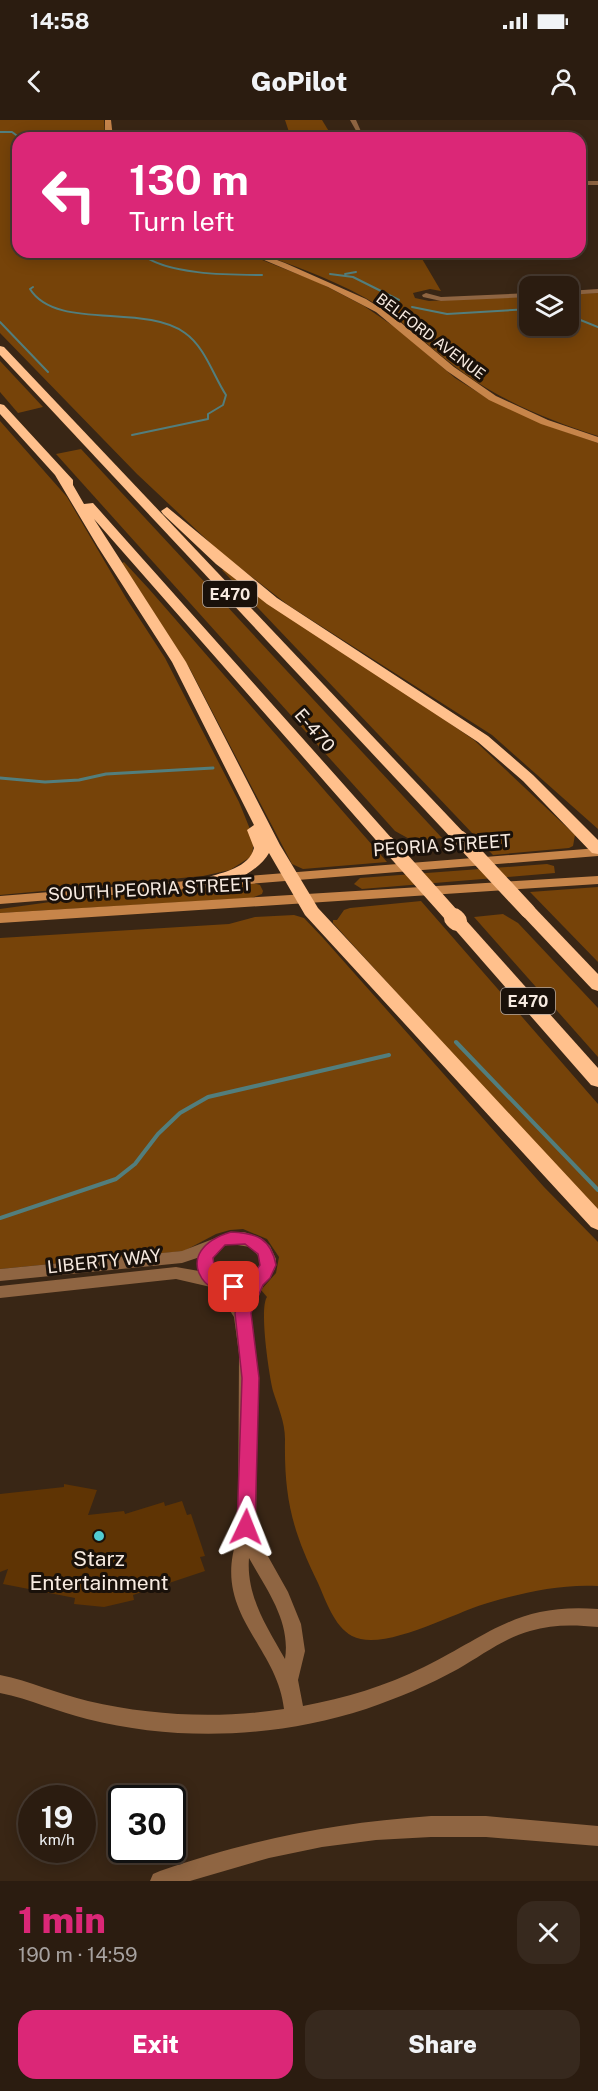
<!DOCTYPE html>
<meta charset="utf-8">
<style>
body{margin:0;font-family:"Public Sans",sans-serif;background:#37291e;color:#f1f3f6;height:100vh;display:flex;flex-direction:column;font-size:22px;white-space:nowrap}
*{box-sizing:border-box;margin:0}
p{font-size:20px;color:#a6a19f}
.icon{flex:none;width:33px;height:33px;fill:none;stroke:currentColor;stroke-width:2;stroke-linecap:round;stroke-linejoin:round}
.map{position:relative;height:1761px;overflow:hidden}
.drawer{display:flex;flex-direction:column;background:#2b1c10;flex:1}
.drawer>*{flex:none}
.hud{position:absolute;left:12px;top:12px;width:574px;height:126px;border-radius:18px;box-shadow:0 3px 15px #0003,0 0 0 2px #473a30;background:#db2777;color:#fff;overflow:hidden}
.buttons{position:absolute;left:519px;top:156px;display:grid;gap:12px}
.buttons a{display:grid;place-items:center;width:60px;height:60px;border-radius:12px;background:#2b1c10;box-shadow:0 3px 15px #0003,0 0 0 2px #473a30;font-size:30px}
.speed{position:absolute;left:18px;top:1665px;display:flex;gap:12px;font-size:30px;font-weight:700;text-align:center}
.speed>*{display:grid;place-content:center;width:78px;height:78px;border-radius:50%;background:#2b1c10;box-shadow:0 3px 15px #0003,0 0 0 2px #473a30;line-height:1}
.speed small{font-size:15px;font-weight:400}
.speed .limit{border:3px solid #111;border-radius:9px;background:#fff;color:#111}
.pin{position:absolute;display:grid;place-items:center;width:51px;height:51px;color:#fff;margin:-26px;border-radius:12px;box-shadow:0 3px 9px #0006}
.me{position:absolute;width:66px;margin:-33px;rotate:2deg;stroke-linejoin:round;filter:drop-shadow(0 0 4px #0008)}
.turn{display:flex;align-items:center;gap:21px;height:126px;padding:0 18px;font-size:27px}
.turn .icon{width:78px;height:78px;stroke-width:2.5}
.turn b{display:block;font-size:42px;line-height:51px}
.round{display:grid;place-items:center;flex:none;width:63px;height:63px;border-radius:18px;background:#37291e}
.head{display:flex;align-items:center;justify-content:space-between;height:102px;padding:0 18px}
h1{font-size:36px;font-weight:800;line-height:45px;color:#db2777}
.action{display:flex;gap:12px;margin-top:auto;padding:12px 18px}
.action a{flex:1;height:69px;border-radius:18px;background:#db2777;color:#fff;font-size:24px;font-weight:800;line-height:69px;text-align:center}
.action a+a{background:#37291e;color:#f1f3f6}
.status{display:flex;justify-content:space-between;align-items:center;height:42px;padding:0 30px;background:#2b1c10;direction:ltr}
.status svg{height:16px;fill:currentColor}
header{display:flex;justify-content:space-between;align-items:center;height:78px;padding:0 18px;background:#2b1c10;font-size:27px;font-weight:800}
.map>svg:first-child{display:block}
</style>
<div class="status"><b>14:58</b><svg viewBox="0 0 49 12"><path d="M0 12V9h3v3zM5 12V6h3v6zM10 12V3h3v9zM15 12V0h3v12zM26 1h20v11H26zM47 4h2v5h-2z"/></svg></div>
<header><svg class="icon" aria-label="back" viewBox="0 0 24 24"><path d="M15 5l-7 7 7 7"/></svg>GoPilot<svg class="icon" aria-label="person" viewBox="0 0 24 24"><circle cx="12" cy="8" r="4"/><path d="M4 21q1-7 8-7t8 7"/></svg></header>
<div class="map">
<svg width="598" height="1761" viewBox="0 0 598 1761">
<rect width="100%" height="100%" fill="#392615"/>
<g fill="#764309">
<polygon points="0,0 104,0 105,18 18,18 18,132 242,132 320,163 364,186 399,210 455,258 487,278 543,304 598,323 598,709 492,615 288,485 221,433 137,354 0,213"/>
<polygon points="285,0 322,0 333,18 291,18"/>
<path d="M 257,132 L 282,138 L 295,132 L 418,132 L 441,171 L 430,169 L 413,173 L 415,178 L 429,181 L 529,176 L 530,206 L 568,206 L 569,174 L 598,173 L 598,316 C 551,301 506,283 465,254 C 435,233 410,206 379,186 C 341,162 299,148 257,132 Z"/>
<polygon points="0,241 43,287 18,293 0,272"/>
<polygon points="0,301 67,377 126,478 165,538 239,682 254,719 252,736 230,750 203,756 0,775"/>
<polygon points="81,329 442,718 413,721 395,711 56,334"/>
<polygon points="124,442 149,469 387,742 303,749 292,744 190,549 122,443"/>
<polygon points="226,449 474,620 575,715 573,726 569,728 493,735 222,450"/>
<polygon points="547,744 554,746 555,753 362,769 354,764 360,758"/>
<polygon points="249,762 260,765 263,771 262,774 251,778 0,793 0,789 72,779"/>
<polygon points="598,767 598,842 530,772"/>
<polygon points="421,781 598,984 598,1094 333,803 333,800 337,800 344,790 350,788"/>
<polygon points="503,794 518,803 598,888 598,937 474,797"/>
<path d="M 294,795 L 304,798 L 323,818 L 544,1067 L 598,1122 L 598,1466 C 561,1464 526,1472 491,1482 C 456,1491 384,1533 352,1516 C 334,1506 326,1481 318,1463 C 292,1410 284,1378 285,1319 C 285,1302 278,1287 273,1271 C 269,1255 259,1188 267,1177 L 261,1170 L 276,1153 L 279,1137 L 267,1119 L 243,1109 L 230,1110 L 216,1114 L 184,1131 L 0,1149 L 0,818 L 229,804 L 255,797 Z"/>
</g>
<g fill="none" stroke-linecap="round" stroke-linejoin="round">
<g stroke="#527e7d" stroke-width="2">
<polyline points="0,12 12,12 20,18"/>
<path d="M 139,132 C 163,155 230,155 262,155"/>
<polyline points="330,154 353,157 399,180"/>
<polyline points="345,154 356,152"/>
<path d="M 33,167 L 30,169 C 56,211 144,183 185,213 C 205,227 213,255 226,275 L 223,285 L 208,294 L 208,299 L 132,315"/>
<polyline points="412,187 447,194 530,189"/>
<polyline points="568,195 598,207"/>
<polyline points="0,202 48,252"/>
</g>
<polyline stroke="#527e7d" stroke-width="3" points="0,658 45,662 79,660 106,654 213,648"/>
<g stroke="#527e7d" stroke-width="4">
<polyline points="456,922 598,1070"/>
<polyline points="0,1098 116,1059 135,1044 158,1014 180,993 208,977 389,935"/>
</g>
</g>
<polygon fill="#5f3404" points="64,1364 97,1370 88,1395 124,1391 125,1394 164,1382 165,1386 182,1381 187,1395 191,1394 205,1436 200,1437 205,1451 133,1475 134,1480 104,1487 74,1484 75,1478 3,1464 8,1449 0,1452 0,1374 64,1367"/>
<g fill="none" stroke-linecap="round" stroke-linejoin="round">
<g fill="#8f6542" fill-rule="evenodd">
<polygon points="350,0 356,0 363,16 359,16"/>
<polygon points="250,10 252,13 171,17 168,15 171,13"/>
<rect x="580" y="61" width="18" height="4"/>
<polygon points="598,169 598,173 568,175 568,171"/>
<polygon points="426,173 441,177 530,173 530,177 441,181 423,177 422,175"/>
<path d="M 231,1112 L 244,1112 L 261,1118 L 270,1126 L 276,1139 L 275,1149 L 264,1164 L 250,1195 L 253,1208 L 257,1260 L 256,1415 L 288,1472 L 301,1504 L 305,1531 L 298,1560 L 303,1586 C 345,1578 386,1566 424,1547 C 491,1514 517,1483 598,1489 L 598,1507 C 575,1505 553,1504 530,1511 C 504,1518 481,1536 458,1549 C 429,1565 398,1578 366,1589 C 276,1618 179,1622 87,1599 C 58,1592 30,1579 0,1573 L 0,1555 C 30,1561 58,1574 88,1581 C 153,1596 219,1599 284,1589 C 277,1524 210,1493 238,1416 L 239,1234 L 234,1197 L 215,1168 L 176,1159 L 0,1178 L 0,1166 L 176,1147 L 199,1151 L 197,1138 L 182,1143 L 0,1161 L 0,1149 L 182,1131 ZM 231,1124 L 250,1127 L 261,1139 L 260,1147 L 245,1160 L 227,1160 L 213,1147 L 214,1135 L 224,1126 ZM 244,1172 L 241,1179 L 238,1173 ZM 249,1438 C 266,1469 291,1501 285,1539 C 267,1507 246,1476 249,1438 Z"/>
<path d="M 431,1696 L 486,1696 L 598,1706 L 598,1726 L 486,1717 L 431,1717 L 376,1720 L 322,1727 L 269,1738 L 190,1761 L 150,1761 L 153,1754 L 160,1751 C 254,1719 332,1703 431,1696 Z"/>
</g>
<g fill="#c7854a" fill-rule="evenodd">
<polygon points="105,0 111,0 113,18 105,18"/>
<polygon points="245,132 256,132 285,143 366,179 393,196 454,247 496,276 548,300 598,317 598,323 541,304 489,280 447,251 376,192 328,167"/>
<polygon points="598,728 598,736 0,784 0,776"/>
<polygon points="598,756 598,764 0,803 0,793"/>
</g>
<g fill="#ffc08c" fill-rule="evenodd">
<polygon points="0,226 4,227 466,715 468,718 466,721 454,721 0,235"/>
<path d="M 0,284 L 4,285 L 73,360 L 73,365 L 84,384 L 93,383 L 394,721 L 396,724 L 394,727 L 382,727 L 94,399 L 186,542 L 280,725 L 318,788 L 598,1089 L 598,1110 L 591,1107 L 305,795 L 269,733 C 260,750 225,770 206,766 L 204,762 L 206,758 C 223,752 249,748 254,728 L 247,710 L 254,705 L 172,542 L 98,427 L 55,355 L 0,294 Z"/>
<polygon points="167,387 277,478 488,616 533,655 598,720 598,734 592,733 523,661 478,622 267,484 216,444 163,394 161,391"/>
<polygon points="528,786 534,787 598,854 598,871 592,869 522,795 519,791 522,787"/>
<polygon points="457,796 463,797 598,948 598,967 591,965 451,805 448,801"/>
</g>
<g stroke="#ffc08c" stroke-width="15">
<polyline points="460,718 528,791"/>
<polyline points="388,724 455,799"/>
</g>
<polyline stroke="#ffc08c" stroke-width="20" points="454,798 457,801"/>
</g>
<path fill="#db2777" stroke="#8e194d" stroke-width="1.5" d="M 231,1112 C 256,1113 271,1118 276,1145 L 270,1158 L 263,1165 L 251,1193 L 259,1258 L 255,1407 L 253,1413 L 246,1415 L 240,1413 L 237,1407 L 242,1258 L 235,1193 L 251,1157 L 260,1145 L 258,1134 L 245,1124 L 225,1125 L 213,1138 L 215,1152 L 222,1158 L 240,1163 L 242,1167 L 240,1172 C 206,1183 168,1131 231,1112 Z"/>
<circle fill="#51ccd3" stroke="#1a110a" stroke-width="2" cx="99" cy="1416" r="6"/>
<g text-anchor="middle" dominant-baseline="central" stroke-width="6" stroke-linejoin="round" paint-order="stroke">
<g font-size="15" fill="#f7eae0" stroke="#1a110a">
<text transform="translate(431 216) rotate(37)">BELFORD AVENUE</text>
</g>
<g fill="#1a110a" stroke="#b5a9a0" stroke-width="1.5">
<rect x="203" y="461" width="54" height="26" rx="4.5"/>
<rect x="501" y="868" width="54" height="26" rx="4.5"/>
</g>
<g font-size="16" font-weight="bold" fill="#f7eae0">
<text x="230" y="474">E470</text>
<text x="528" y="881">E470</text>
</g>
<g font-size="18" fill="#f7eae0" stroke="#1a110a">
<text transform="translate(315 610) rotate(49)">E-470</text>
<text transform="translate(442 725) rotate(-4)">PEORIA STREET</text>
<text transform="translate(150 769) rotate(-3)">SOUTH PEORIA STREET</text>
<text transform="translate(104 1141) rotate(-6)">LIBERTY WAY</text>
</g>
<g font-size="21" fill="#f7eae0" stroke="#1a110a">
<text x="99" y="1438">Starz<tspan x="99" dy="24">Entertainment</tspan></text>
</g>
</g>
</svg>
<div class="buttons">
<a><svg class="icon" aria-label="layers" viewBox="0 0 24 24"><path d="M12 4l9 5-9 5-9-5zM3 14l9 5 9-5"/></svg></a>
</div>
<div class="speed"><div>19<small>km/h</small></div><div class="limit">30</div></div>
<div class="pin" style="left:234px;top:1167px;background:#d93025"><svg class="icon" aria-label="arrive" viewBox="0 0 24 24"><path d="M6 21V4h12l-3 4 3 4H6"/></svg></div>
<svg class="me" style="left:246px;top:1407px" viewBox="-20 -20 40 40"><path d="M0-17L14 15 0 8-14 15z" fill="#db2777" stroke="#fff" stroke-width="4"/></svg>
<div class="hud">
<div class="turn"><svg class="icon" aria-label="left" viewBox="0 0 24 24"><path d="M17 20v-9H6M10 6l-5 5 5 5"/></svg><div><b>130 m</b>Turn left</div></div>
</div>
</div>
<section class="drawer">
<div class="head"><div><h1>1 min</h1><p>190 m · 14:59</p></div><a class="round"><svg class="icon" aria-label="close" viewBox="0 0 24 24"><path d="M6 6l12 12M18 6L6 18"/></svg></a></div>
<div class="action"><a>Exit</a><a>Share</a></div>
</section>
